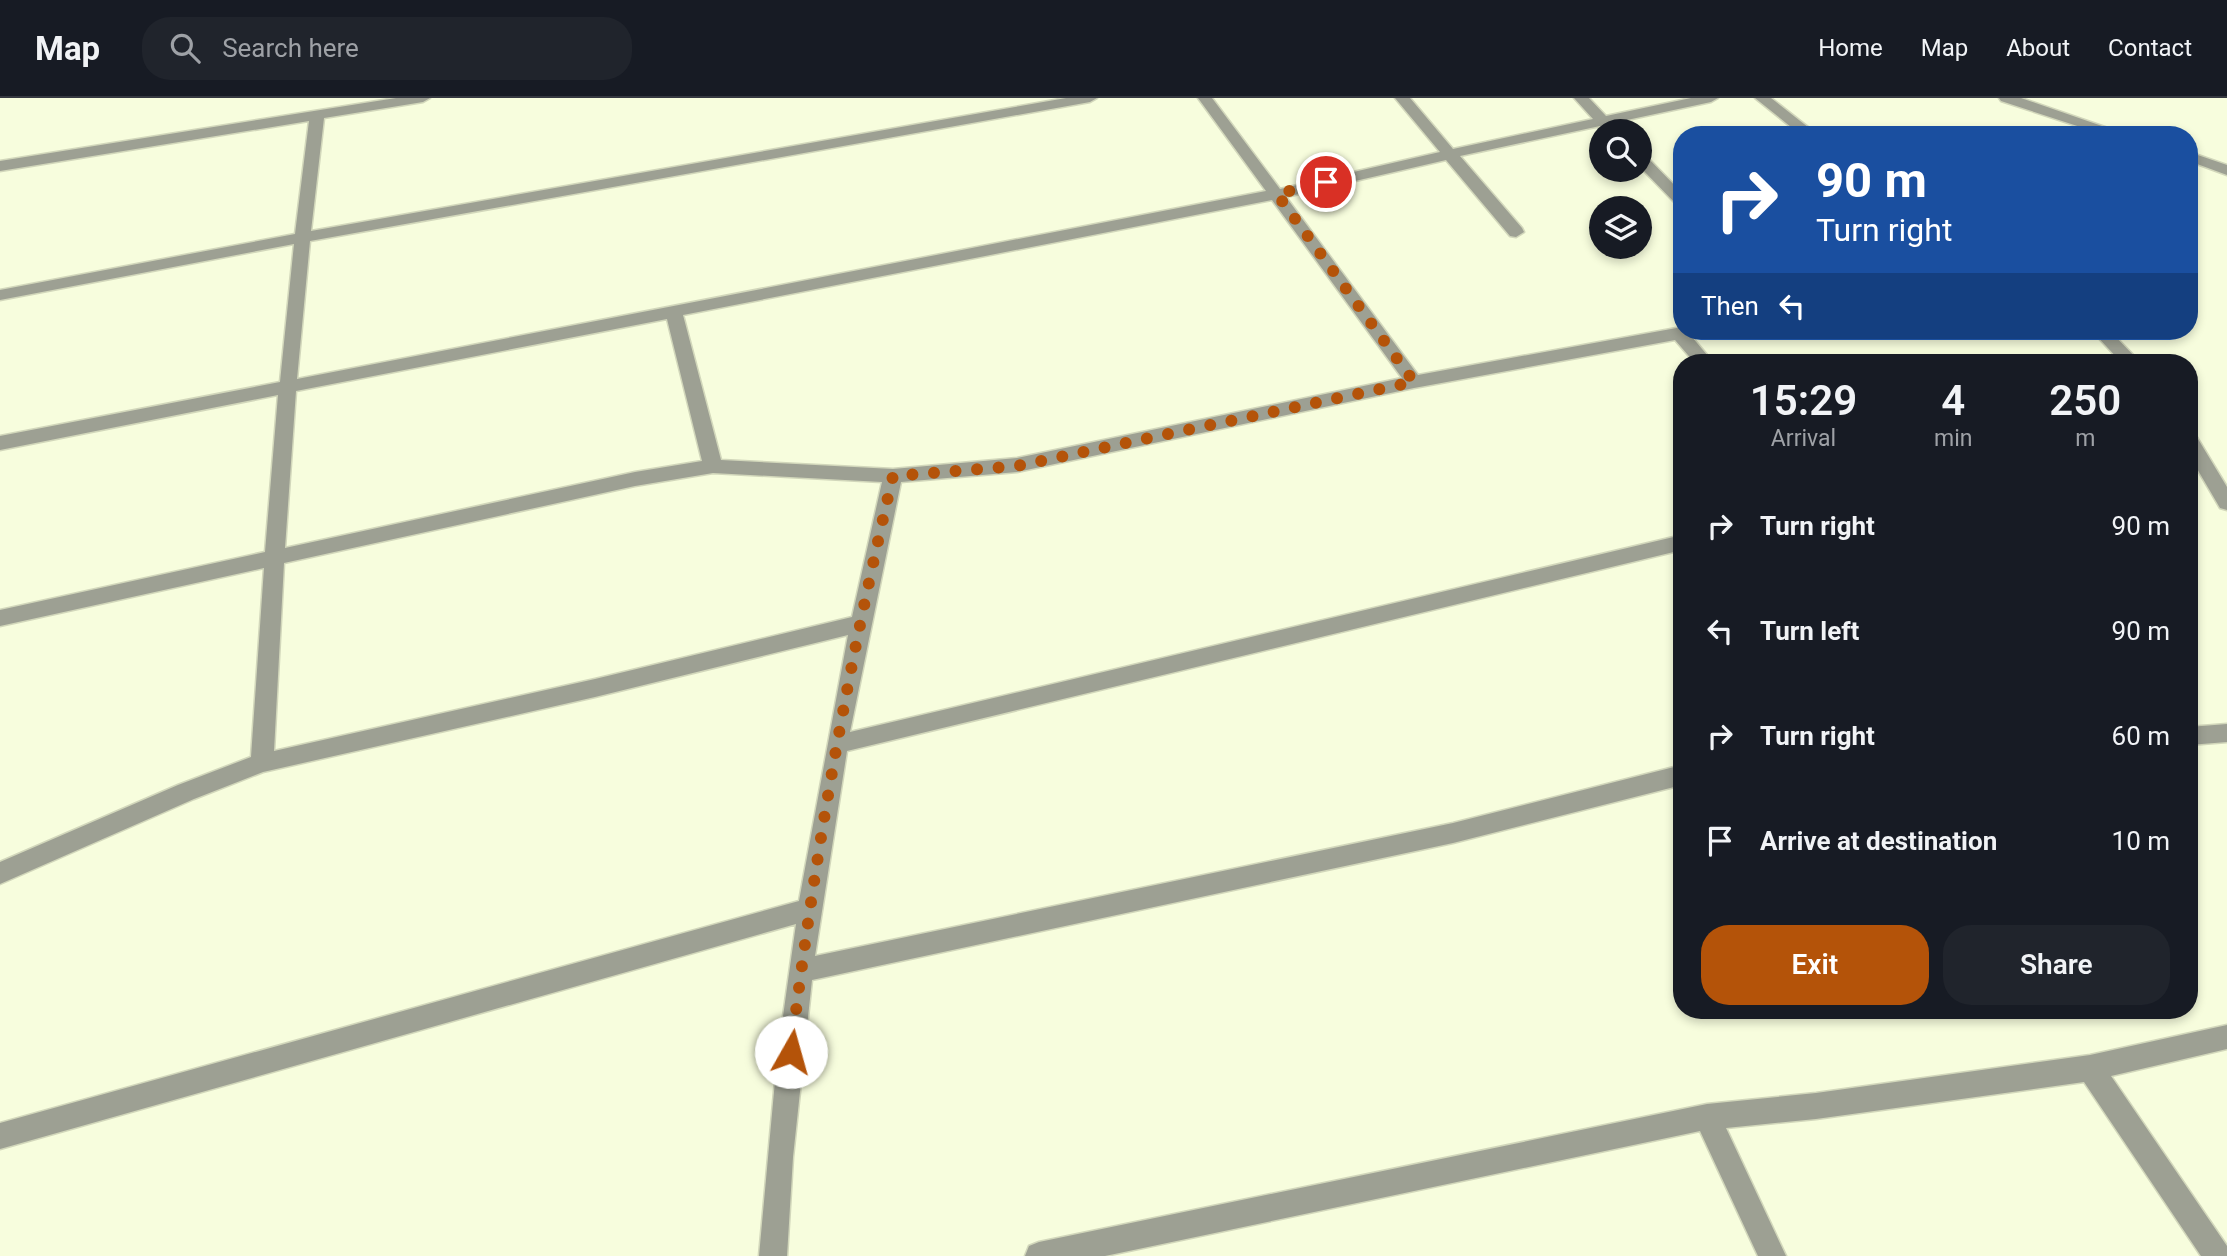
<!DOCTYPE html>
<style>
body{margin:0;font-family:Roboto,sans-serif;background:#20242c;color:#f1f3f6;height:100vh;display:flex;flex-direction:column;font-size:26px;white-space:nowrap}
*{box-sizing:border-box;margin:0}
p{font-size:23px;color:#9ea1a6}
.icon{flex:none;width:38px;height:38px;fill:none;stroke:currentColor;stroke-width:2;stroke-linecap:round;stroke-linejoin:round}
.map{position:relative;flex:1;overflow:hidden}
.panel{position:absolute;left:1673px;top:256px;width:525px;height:665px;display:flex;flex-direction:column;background:#171b24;border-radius:28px;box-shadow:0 4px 10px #0003}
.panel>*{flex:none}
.hud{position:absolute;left:1673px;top:28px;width:525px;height:214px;border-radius:28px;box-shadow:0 4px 10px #0003;background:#1a4fa0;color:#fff;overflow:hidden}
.buttons{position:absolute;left:1589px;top:21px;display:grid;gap:14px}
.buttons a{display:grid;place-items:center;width:63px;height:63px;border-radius:50%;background:#171b24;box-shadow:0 4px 10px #0003;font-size:35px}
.pin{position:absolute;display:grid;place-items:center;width:60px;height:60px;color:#fff;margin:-30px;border:4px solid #fff;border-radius:50%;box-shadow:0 2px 7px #0007}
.me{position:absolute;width:77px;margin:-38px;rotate:7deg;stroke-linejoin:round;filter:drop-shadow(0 0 5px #0008)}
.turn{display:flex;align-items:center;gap:24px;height:147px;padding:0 28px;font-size:32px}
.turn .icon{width:91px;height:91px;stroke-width:2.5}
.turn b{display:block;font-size:49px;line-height:60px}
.then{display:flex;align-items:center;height:66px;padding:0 28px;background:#0003;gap:14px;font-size:26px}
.eta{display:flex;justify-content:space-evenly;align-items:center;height:119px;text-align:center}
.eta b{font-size:42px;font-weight:600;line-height:49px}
.cta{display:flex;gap:14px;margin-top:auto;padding:14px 28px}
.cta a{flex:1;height:80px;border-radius:28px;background:#b45309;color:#fff;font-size:28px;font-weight:600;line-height:80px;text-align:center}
.cta a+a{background:#20242c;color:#f1f3f6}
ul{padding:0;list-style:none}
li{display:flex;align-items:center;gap:21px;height:105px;padding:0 28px}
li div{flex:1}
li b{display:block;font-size:26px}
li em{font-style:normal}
header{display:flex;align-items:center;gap:42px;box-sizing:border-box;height:98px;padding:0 35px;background:#171b24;border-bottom:2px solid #363941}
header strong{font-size:33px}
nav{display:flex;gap:38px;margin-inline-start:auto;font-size:24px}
.search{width:490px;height:63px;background:#20242c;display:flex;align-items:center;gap:18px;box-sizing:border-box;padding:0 24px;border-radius:28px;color:#9ea1a6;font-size:26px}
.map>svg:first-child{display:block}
</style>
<header>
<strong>Map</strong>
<div class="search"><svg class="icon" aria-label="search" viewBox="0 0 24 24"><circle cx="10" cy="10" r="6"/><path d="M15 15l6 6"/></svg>Search here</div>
<nav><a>Home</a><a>Map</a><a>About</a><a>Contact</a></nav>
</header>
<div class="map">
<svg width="2227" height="1158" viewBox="0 0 2227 1158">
<rect width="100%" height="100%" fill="#f7fddd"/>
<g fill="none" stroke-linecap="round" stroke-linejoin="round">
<g stroke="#d2d7bb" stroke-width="3">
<g id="minor">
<path d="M 396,0 L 430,0 L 423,4 L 324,20 L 311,133 L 1066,0 L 1097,0 L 1090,4 L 310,143 L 297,281 L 1266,93 L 1198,0 L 1212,0 L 1280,91 L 1440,54 L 1395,0 L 1410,0 L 1453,51 L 1593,21 L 1574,0 L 1589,0 L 1606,18 L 1691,0 L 1718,0 L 1711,4 L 1613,25 L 1618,31 L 1617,33 L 1605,33 L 1600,28 L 1460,58 L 1522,130 L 1524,134 L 1516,139 L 1510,138 L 1446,62 L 1286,99 L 1418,277 L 1682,229 L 1682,233 L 1700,233 L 1698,237 L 1692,239 L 1713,264 L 1694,264 L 1675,242 L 1414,290 L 1017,374 L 901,384 L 850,634 L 1682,437 L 1682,452 L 847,653 L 815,858 L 1453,725 L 1682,667 L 1682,687 L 1453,745 L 812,882 L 793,1059 L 787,1158 L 759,1158 L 777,961 L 796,826 L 0,1051 L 0,1025 L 799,803 L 848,537 L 595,599 L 263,674 L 194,701 L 0,786 L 0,764 L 178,687 L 251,659 L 264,470 L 0,528 L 0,512 L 265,454 L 278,297 L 0,352 L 0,338 L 280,284 L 294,146 L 0,202 L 0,192 L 295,136 L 309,23 L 0,73 L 0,63 ZM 1272,102 L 1402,280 L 1017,360 L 893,371 L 721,362 L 683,217 ZM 667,221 L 702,363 L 635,374 L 285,450 L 296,293 ZM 713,375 L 882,384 L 852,519 L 595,581 L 274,653 L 284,465 L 635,388 Z"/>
<polygon points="1755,0 1771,0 1818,37 1801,37"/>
<polygon points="1999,0 2021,0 2128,37 2105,37 2001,3"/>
<polygon points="2189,54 2227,67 2227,77 2189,63"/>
<polygon points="1640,55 1645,57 1682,95 1682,109 1677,107 1640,69"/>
<polygon points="2092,233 2110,233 2140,264 2121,264"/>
<polygon points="2189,334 2195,336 2227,389 2227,412 2220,410 2189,357"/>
<polygon points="2227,626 2227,644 2189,647 2189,629"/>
<polygon points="2227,927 2227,951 2111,978 2227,1148 2227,1158 2201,1158 2084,984 1816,1021 1726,1030 1786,1158 1758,1158 1700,1033 1105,1158 1025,1158 1029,1148 1039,1144 1707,1006 1816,995 2090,957"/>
</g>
</g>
<use href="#minor" fill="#9da093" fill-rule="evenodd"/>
</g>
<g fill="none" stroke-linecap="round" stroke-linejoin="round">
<path stroke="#b45309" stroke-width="12" stroke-dasharray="0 21.6" d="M 791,954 C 814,760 848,568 893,378 L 1017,368 L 1414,284 L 1277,96 L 1326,84"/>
</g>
</svg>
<div class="buttons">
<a><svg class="icon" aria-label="search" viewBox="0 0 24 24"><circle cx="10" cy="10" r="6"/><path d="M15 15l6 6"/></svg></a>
<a><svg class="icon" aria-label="layers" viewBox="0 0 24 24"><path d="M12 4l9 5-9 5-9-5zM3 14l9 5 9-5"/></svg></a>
</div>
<div class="pin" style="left:1326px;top:84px;background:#d93025"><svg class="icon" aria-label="arrive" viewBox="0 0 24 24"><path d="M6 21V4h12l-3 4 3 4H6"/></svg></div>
<svg class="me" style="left:791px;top:954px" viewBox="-20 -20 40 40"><circle r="19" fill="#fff"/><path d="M0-13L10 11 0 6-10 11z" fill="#b45309"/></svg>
<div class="hud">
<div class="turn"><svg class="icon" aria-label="right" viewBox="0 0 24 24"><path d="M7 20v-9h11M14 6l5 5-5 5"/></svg><div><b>90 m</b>Turn right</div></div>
<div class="then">Then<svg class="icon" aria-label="left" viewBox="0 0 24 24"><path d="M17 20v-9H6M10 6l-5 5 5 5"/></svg></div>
</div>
<section class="panel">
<div class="eta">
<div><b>15:29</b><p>Arrival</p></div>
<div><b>4</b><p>min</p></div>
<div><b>250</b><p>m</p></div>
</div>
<ul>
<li><svg class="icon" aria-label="right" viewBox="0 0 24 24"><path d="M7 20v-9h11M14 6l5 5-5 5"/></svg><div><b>Turn right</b></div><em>90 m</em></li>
<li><svg class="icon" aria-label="left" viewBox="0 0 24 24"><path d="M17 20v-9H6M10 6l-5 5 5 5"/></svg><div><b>Turn left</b></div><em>90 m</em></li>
<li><svg class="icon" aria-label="right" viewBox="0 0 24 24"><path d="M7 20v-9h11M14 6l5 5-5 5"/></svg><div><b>Turn right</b></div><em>60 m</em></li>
<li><svg class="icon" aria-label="arrive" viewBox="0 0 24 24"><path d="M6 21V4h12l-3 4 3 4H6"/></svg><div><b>Arrive at destination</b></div><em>10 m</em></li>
</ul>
<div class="cta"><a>Exit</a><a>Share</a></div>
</section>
</div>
